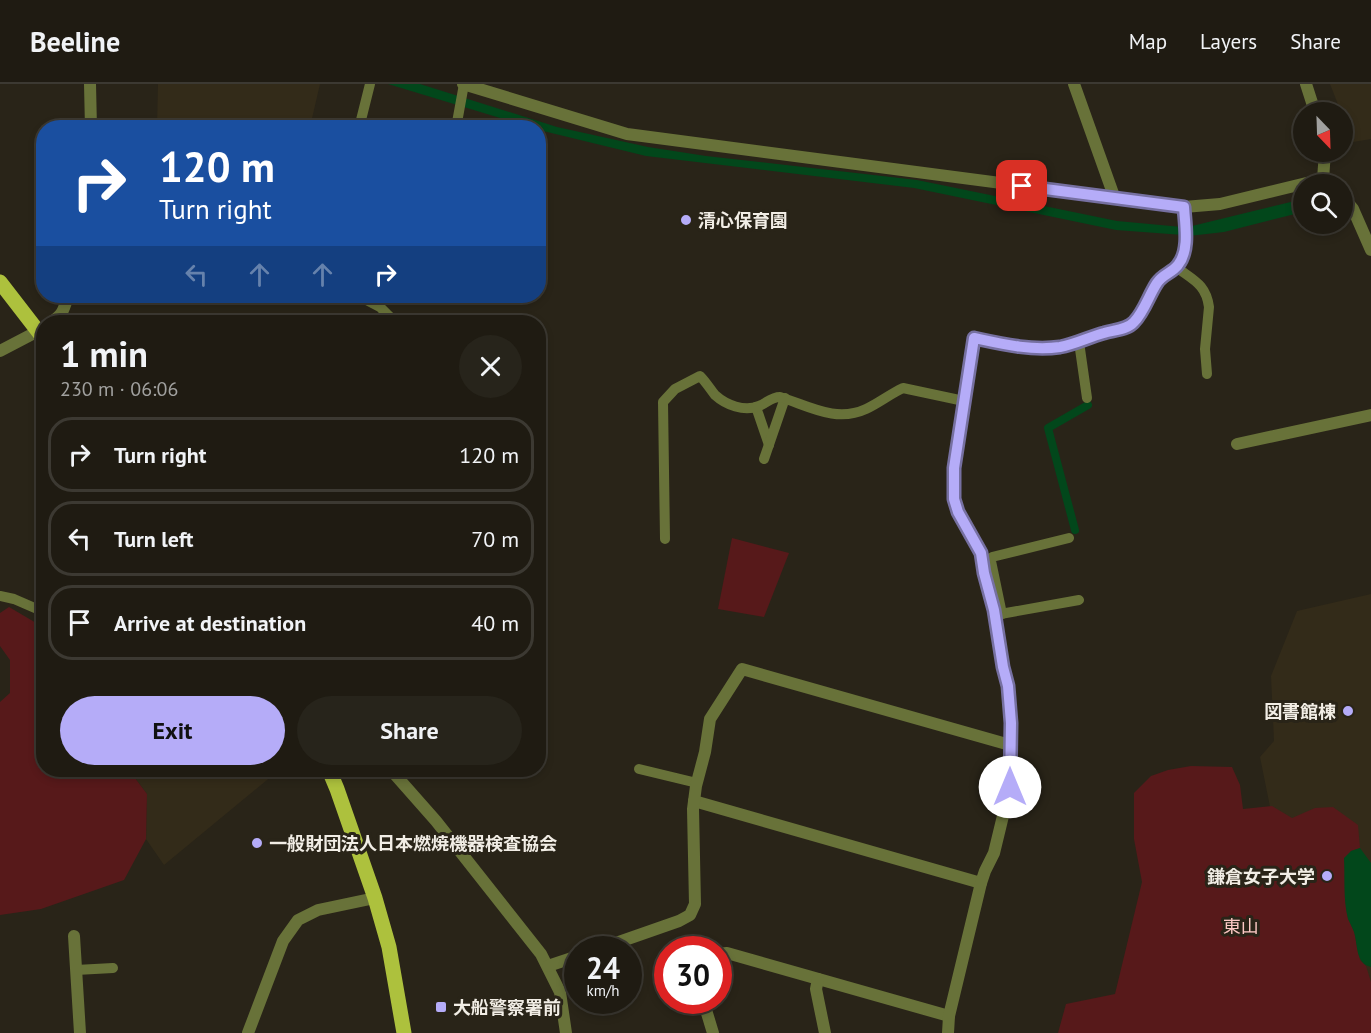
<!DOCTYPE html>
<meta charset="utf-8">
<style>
body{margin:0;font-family:"PT Sans","Noto Sans JP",sans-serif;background:#27241b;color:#f1f3f6;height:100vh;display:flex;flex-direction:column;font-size:22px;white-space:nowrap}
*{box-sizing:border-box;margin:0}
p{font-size:20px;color:#a1a19f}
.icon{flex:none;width:33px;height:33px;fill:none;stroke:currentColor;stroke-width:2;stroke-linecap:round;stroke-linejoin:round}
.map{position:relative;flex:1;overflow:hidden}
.details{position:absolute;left:36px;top:231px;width:510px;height:462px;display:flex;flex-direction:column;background:#1f1b12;border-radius:24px;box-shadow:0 3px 9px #0003,0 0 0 2px #3c3932}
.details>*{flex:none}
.top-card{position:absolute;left:36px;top:36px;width:510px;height:183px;border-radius:24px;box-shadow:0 3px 9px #0003,0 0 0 2px #3c3932;background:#1a4fa0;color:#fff;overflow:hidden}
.needle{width:39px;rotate:157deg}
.tools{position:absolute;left:1293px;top:18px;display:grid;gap:12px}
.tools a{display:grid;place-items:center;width:60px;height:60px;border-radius:50%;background:#1f1b12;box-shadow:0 3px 9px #0003,0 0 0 2px #3c3932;font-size:30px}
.speed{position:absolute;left:564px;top:852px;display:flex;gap:12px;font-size:30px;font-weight:700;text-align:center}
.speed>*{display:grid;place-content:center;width:78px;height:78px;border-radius:50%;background:#1f1b12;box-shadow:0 3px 9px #0003,0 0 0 2px #3c3932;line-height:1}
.speed small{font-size:15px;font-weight:400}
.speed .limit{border:9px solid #d22;background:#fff;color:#111}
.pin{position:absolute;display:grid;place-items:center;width:51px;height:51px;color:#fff;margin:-26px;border-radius:12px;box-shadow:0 3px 9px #0006}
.me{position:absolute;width:66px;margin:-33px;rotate:0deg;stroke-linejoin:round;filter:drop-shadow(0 0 4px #0008)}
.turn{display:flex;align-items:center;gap:21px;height:126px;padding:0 24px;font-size:27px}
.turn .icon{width:78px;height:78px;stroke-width:2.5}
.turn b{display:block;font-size:42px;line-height:51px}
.lanes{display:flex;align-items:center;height:57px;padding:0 24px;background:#0003;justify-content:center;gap:30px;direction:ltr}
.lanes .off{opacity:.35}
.round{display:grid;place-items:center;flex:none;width:63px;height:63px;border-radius:32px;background:#27241b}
.head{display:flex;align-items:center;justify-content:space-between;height:102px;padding:0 24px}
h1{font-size:36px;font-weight:600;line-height:45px}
.action{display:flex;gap:12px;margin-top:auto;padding:12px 24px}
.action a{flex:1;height:69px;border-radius:36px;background:#b5acf8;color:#111;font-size:24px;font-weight:600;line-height:69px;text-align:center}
.action a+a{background:#27241b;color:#f1f3f6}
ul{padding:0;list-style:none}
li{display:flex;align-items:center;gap:18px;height:75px;margin:0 12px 9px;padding:0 12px;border:3px solid #3c3932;border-radius:24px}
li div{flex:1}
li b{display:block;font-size:22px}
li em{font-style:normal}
header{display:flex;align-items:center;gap:36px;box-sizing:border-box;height:84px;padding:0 30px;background:#1f1b12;border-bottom:2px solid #3c3932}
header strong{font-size:28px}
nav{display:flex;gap:33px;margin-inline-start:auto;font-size:21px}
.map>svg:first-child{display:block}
</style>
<header>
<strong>Beeline</strong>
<nav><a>Map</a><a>Layers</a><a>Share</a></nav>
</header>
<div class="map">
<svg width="1371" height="949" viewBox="0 0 1371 949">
<rect width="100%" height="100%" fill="#292418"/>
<g fill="#332b19">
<polygon points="158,0 320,0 310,43 157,44"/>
<polygon points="1330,0 1371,0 1371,55 1353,58 1343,32 1342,28 1341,28"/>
<polygon points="1371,510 1371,949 1308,912 1260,673 1274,657 1271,592 1297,527"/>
<polygon points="129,686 279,686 164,781 146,755 147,710"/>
</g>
<g fill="#57191a">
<polygon points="732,454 789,469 764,533 718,525"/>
<polygon points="9,523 43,543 44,686 129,686 147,710 146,755 124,796 41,825 0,831 0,618 10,609 10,576 0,562 0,529"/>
<polygon points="1191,682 1232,683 1240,701 1243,725 1272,722 1292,734 1315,724 1333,723 1358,741 1360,764 1351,767 1345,801 1345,814 1348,834 1354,847 1360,876 1366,882 1371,898 1371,949 1058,949 1066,920 1115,910 1142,798 1134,755 1134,709 1151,692 1168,686"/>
</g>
<g fill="#02471b">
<polygon points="388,0 420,0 557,43 648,63 706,72 917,96 1117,137 1182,143 1192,142 1303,115 1303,128 1224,148 1189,152 1183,151 1116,146 914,104 646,72 539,46 538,44 530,43"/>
<path d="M 1360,764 L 1371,779 L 1371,883 C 1355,879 1358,861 1354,848 C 1352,843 1350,839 1348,835 C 1343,815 1345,794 1344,774 L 1351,767 Z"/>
</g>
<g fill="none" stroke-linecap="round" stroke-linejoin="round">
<polyline stroke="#02471b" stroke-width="8" points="1075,446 1048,344 1088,321"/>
<g stroke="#687239" stroke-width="10">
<polyline points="359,44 370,0"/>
<polyline points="456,44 464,0"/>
<path d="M 1176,183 C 1193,196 1206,200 1209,223 L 1205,265 L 1207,290"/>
<polyline points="359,212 380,223 395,238"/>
<polyline points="1079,258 1087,314"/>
<polyline points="756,323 769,361"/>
<polyline points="764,375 785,314"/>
<path d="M 665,455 L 663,318 L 675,305 L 700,292 C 706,298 710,305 715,311 C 726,321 744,328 759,322 C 767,319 771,313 780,313 C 809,322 836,339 866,325 C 879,319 890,310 903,304 L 964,317"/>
<polyline points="0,512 14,515 44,528"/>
<path d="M 1079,516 L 995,531 L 984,489 L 981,469 L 958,428 L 954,415 L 954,384 L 974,253 C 1002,260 1031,267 1060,263 C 1076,261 1089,253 1104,249 C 1114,246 1127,246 1134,238 C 1144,228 1149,211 1157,199 C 1163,190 1172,189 1178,181 C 1190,166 1185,141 1184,123"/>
<polyline points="1002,530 991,477 992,473 1069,454"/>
<polyline points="639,685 697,699"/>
<polyline points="76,886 113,884"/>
</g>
<g stroke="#687239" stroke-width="12">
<polyline points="90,0 91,44"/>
<polyline points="1074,0 1115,115"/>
<polyline points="1306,0 1315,28"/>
<polyline points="1323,95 1325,68"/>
<path d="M 51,238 C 63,231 64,225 68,212"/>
<polyline points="0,267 44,244"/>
<polyline points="1237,360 1371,331"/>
<polyline points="391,686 436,737 541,870 560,908 566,949"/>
<polyline points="694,717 981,799"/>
<polyline points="74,852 80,949"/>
<polyline points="596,866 679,837 690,831 695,820 693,725 696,702 705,668 710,635 742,585 1010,661"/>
<polyline points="718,870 727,869 949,932"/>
<polyline points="548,882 578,872"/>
<polyline points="818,895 816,905 825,949"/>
<polyline points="703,916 713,949"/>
<polyline points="248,949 283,857 298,836 318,826 375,814"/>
<polyline points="948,949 949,932 981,799 985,787 994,769 1010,703 1011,639 1008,602 1003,583 995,531"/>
</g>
<g stroke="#687239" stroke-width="12">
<polyline points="463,0 627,50 1184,123 1220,120 1323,95 1330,100"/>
<polyline points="1342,112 1353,125 1371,166"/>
</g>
<g stroke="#adc13d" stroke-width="15">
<polyline points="0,198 44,255"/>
<polyline points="329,686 337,705 375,814 389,863 404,949"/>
</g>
</g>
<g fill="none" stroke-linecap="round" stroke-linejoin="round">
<g stroke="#7670a1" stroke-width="15">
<path id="route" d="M 1010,703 L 1011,639 L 1008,602 L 1003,583 L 994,526 L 984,489 L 981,469 L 958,428 L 954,415 L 954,384 L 974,254 C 1002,260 1031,267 1060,263 C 1076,260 1089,253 1104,249 C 1114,246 1127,246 1134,238 C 1144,228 1149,211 1157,199 C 1163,190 1172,189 1178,181 C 1190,166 1185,141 1184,123 L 1022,102"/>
</g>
<use href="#route" stroke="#b5acf8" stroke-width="10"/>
</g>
<g fill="#b5acf8" stroke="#292418" stroke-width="2">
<circle cx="686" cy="136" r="6"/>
<circle cx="1348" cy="627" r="6"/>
<circle cx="257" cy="759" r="6"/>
<circle cx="1327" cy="792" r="6"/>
<rect x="435" y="917" width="12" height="12" rx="3"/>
</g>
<g text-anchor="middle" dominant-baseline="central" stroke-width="6" stroke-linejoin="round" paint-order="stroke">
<g font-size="18" font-weight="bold" fill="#f1ede5" stroke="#292418" text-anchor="start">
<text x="698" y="136">清心保育園</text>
<text x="1336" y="627" text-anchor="end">図書館棟</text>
<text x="269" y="759">一般財団法人日本燃焼機器検査協会</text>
<text x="1315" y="792" text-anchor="end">鎌倉女子大学</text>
<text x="453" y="923">大船警察署前</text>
</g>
<g font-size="18" fill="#fcc8c4" stroke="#292418">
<text x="1241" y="842">東山</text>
</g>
</g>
</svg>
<div class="tools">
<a><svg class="needle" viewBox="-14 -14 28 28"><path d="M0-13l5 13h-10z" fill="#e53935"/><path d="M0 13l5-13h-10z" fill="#a1a19f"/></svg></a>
<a><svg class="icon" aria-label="search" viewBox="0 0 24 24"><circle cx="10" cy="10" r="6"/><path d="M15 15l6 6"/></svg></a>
</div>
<div class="speed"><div>24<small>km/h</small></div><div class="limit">30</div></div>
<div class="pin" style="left:1022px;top:102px;background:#d93025"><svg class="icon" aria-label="arrive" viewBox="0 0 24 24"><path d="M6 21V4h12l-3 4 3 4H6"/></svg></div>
<svg class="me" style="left:1010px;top:703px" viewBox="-20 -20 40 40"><circle r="19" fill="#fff"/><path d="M0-13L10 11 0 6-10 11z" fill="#b5acf8"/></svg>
<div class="top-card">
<div class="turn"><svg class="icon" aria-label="right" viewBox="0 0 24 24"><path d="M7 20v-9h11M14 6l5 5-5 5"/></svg><div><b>120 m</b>Turn right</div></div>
<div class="lanes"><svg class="icon off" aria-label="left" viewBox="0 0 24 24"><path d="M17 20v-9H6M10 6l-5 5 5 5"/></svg><svg class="icon off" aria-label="ahead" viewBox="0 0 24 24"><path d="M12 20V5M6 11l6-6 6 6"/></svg><svg class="icon off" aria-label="ahead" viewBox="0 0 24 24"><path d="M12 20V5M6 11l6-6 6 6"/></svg><svg class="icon" aria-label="right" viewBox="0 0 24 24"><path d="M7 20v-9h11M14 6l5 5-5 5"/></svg></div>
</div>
<section class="details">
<div class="head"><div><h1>1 min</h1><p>230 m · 06:06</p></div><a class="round"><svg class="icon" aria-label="close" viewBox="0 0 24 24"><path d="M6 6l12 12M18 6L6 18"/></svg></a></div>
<ul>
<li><svg class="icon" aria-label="right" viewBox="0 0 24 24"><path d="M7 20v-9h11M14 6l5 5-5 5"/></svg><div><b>Turn right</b></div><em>120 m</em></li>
<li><svg class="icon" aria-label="left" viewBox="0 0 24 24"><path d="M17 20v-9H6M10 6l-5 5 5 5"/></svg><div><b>Turn left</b></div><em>70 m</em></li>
<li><svg class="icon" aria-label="arrive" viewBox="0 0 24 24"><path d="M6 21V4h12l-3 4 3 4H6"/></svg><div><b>Arrive at destination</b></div><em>40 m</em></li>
</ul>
<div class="action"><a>Exit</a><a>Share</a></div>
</section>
</div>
